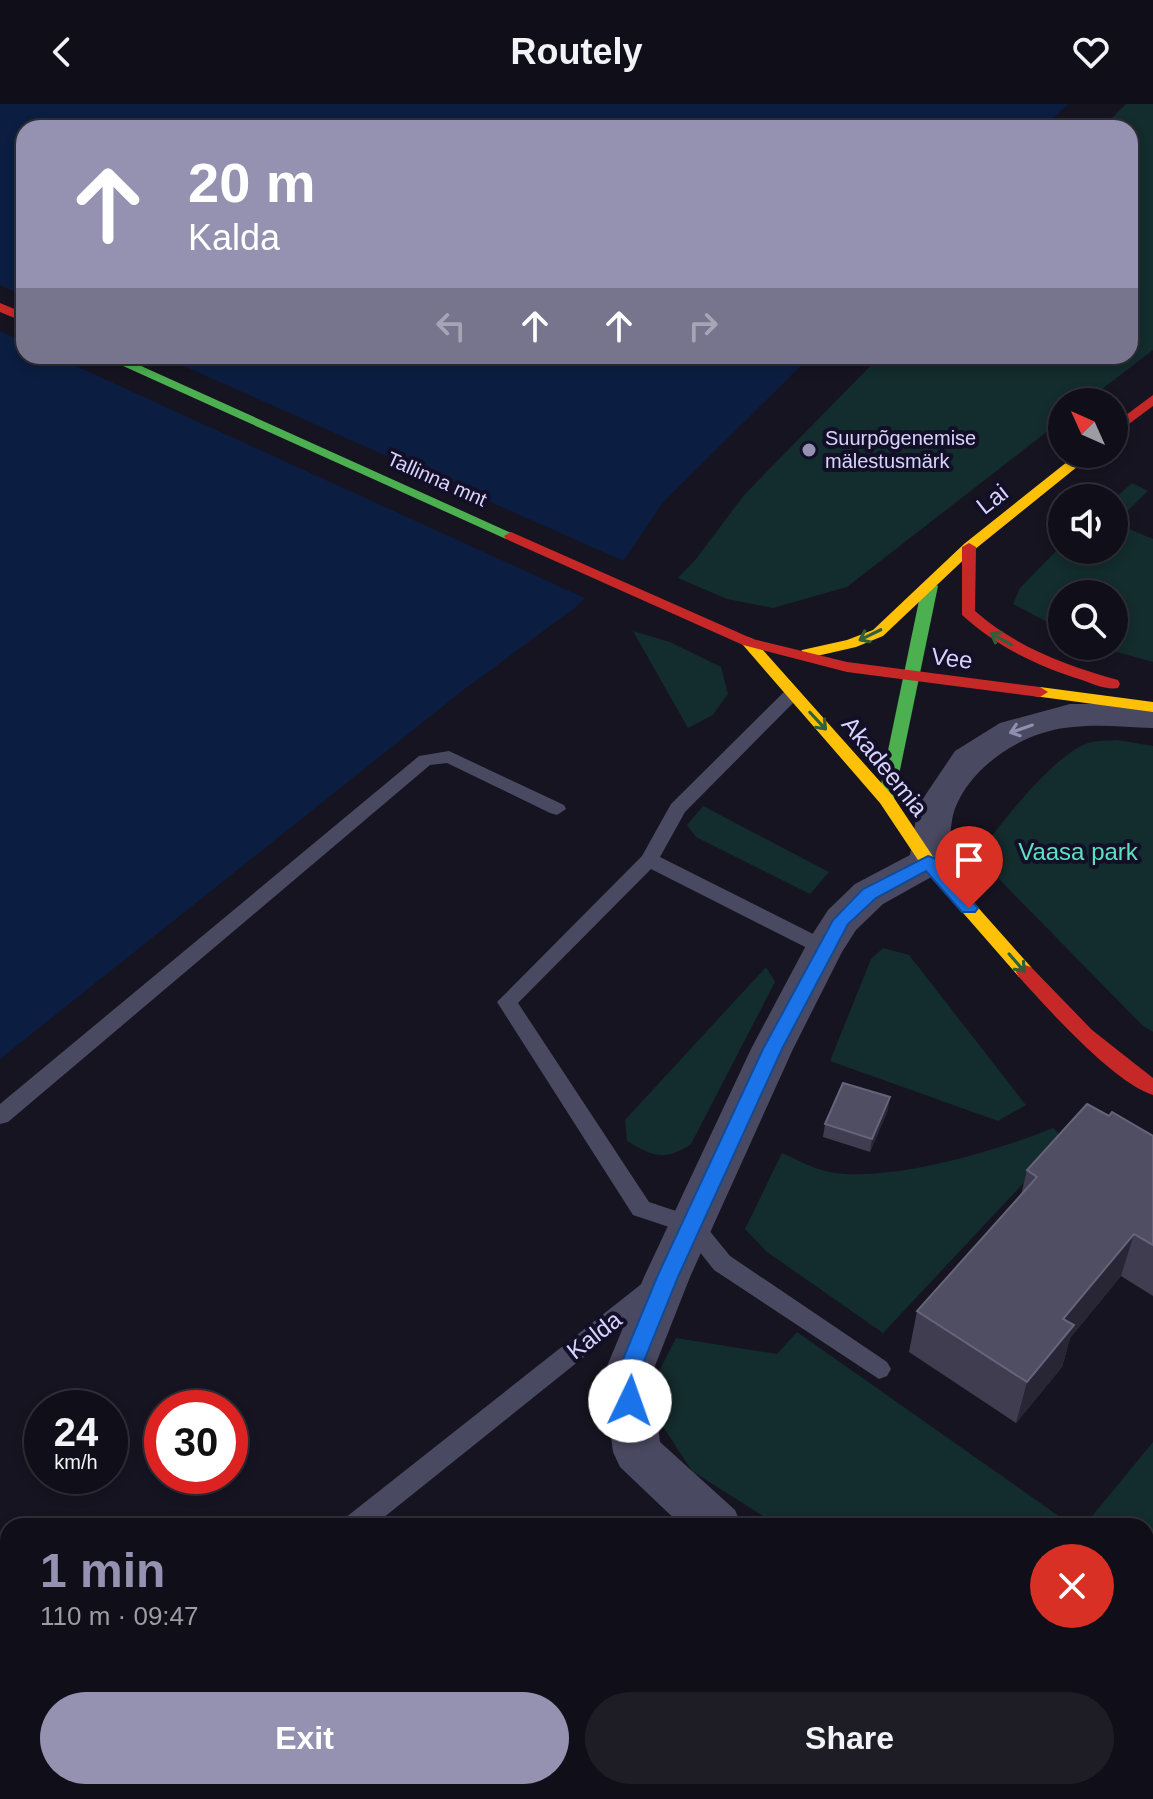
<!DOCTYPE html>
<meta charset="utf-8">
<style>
body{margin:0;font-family:Arial,sans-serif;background:#1e1d26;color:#f1f3f6;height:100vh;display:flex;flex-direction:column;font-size:30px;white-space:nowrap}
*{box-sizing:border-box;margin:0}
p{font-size:26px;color:#9c9ca2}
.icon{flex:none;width:44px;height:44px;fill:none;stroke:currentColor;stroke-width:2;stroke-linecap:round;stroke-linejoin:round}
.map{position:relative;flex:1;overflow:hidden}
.panel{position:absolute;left:0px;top:1414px;width:1154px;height:282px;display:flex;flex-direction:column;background:#100f19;border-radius:24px 24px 0 0;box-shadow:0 4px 12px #0003,0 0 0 2px #302f38}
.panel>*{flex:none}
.top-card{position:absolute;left:16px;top:16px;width:1122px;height:244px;border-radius:24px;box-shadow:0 4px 12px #0003,0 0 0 2px #302f38;background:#9591b1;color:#fff;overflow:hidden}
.needle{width:52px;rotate:315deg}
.buttons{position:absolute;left:1048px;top:284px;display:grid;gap:16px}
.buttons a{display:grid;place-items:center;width:80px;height:80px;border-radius:50%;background:#100f19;box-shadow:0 4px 12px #0003,0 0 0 2px #302f38;font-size:40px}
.speed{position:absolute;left:24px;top:1286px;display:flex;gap:16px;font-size:40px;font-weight:700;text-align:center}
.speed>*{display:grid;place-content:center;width:104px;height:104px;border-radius:50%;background:#100f19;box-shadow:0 4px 12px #0003,0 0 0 2px #302f38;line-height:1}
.speed small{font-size:20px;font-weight:400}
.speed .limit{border:12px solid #d22;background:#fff;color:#111}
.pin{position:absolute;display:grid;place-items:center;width:68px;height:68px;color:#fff;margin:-82px -34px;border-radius:50% 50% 50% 0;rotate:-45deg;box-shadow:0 0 8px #0007}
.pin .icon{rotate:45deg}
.me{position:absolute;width:88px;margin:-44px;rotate:3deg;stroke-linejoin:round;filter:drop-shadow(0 0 6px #0008)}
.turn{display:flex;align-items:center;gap:28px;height:168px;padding:0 40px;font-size:36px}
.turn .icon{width:104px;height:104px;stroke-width:2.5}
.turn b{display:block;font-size:56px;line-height:68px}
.lanes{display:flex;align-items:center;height:76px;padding:0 40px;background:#0003;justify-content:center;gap:40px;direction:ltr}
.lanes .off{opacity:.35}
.round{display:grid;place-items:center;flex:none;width:84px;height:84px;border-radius:42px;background:#1e1d26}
.summary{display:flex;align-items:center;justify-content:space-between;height:136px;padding:0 40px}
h1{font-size:48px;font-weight:700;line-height:60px;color:#9591b1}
.primary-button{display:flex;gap:16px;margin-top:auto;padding:16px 40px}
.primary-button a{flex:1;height:92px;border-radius:48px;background:#9591b1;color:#fff;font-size:32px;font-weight:700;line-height:92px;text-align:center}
.primary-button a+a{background:#1e1d26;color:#f1f3f6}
header{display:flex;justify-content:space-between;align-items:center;height:104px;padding:0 40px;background:#100f19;font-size:36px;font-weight:700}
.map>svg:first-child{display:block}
</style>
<header><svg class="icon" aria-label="back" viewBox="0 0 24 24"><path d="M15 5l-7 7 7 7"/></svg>Routely<svg class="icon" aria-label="heart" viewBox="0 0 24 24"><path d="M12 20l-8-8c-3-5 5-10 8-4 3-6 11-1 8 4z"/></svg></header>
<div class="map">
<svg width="1153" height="1695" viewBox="0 0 1153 1695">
<rect width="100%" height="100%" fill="#161421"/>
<g fill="#132c2d">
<polygon points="1126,0 1153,0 1153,246 1085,298 1062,298 1062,316 847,483 773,504 727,495 678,474 696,455 744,391 880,252 1130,252 1130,24 1102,24"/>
<polygon points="1132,379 1148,387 1115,419 1153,435 1153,558 1095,542 1114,542 1114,490 1062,490 1062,526 1013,500 1020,484 1062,441 1062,446 1114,446 1114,395"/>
<polygon points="633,527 670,538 721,563 728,590 713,611 688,624"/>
<path d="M 1117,636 L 1153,642 L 1153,928 L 1143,922 L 990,766 L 986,740 C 1006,713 1059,645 1092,638 C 1100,636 1109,637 1117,636 Z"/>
<polygon points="703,702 829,768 810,790 696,733 687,721"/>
<polygon points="883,844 909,851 1026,1001 998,1017 830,957 871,855"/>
<path d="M 766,863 L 775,878 L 691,1040 C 665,1058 652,1052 627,1037 L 625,1016 Z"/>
<path d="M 1053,1024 L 1065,1035 L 883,1229 L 767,1148 L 745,1125 L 782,1049 C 798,1056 818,1067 835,1069 C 894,1077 997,1047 1053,1024 Z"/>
<polygon points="797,1228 1073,1422 784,1422 763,1412 692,1367 664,1324 655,1275 676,1234 777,1250"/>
<polygon points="1153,1338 1153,1594 1146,1590 1146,1422 1084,1422"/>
<polygon points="136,1688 1129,1688 1134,1695 131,1695"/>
</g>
<polygon fill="#0b1e41" points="0,0 1068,0 1043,24 24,24 24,252 811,252 663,398 627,452 576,503 462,587 0,955"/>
<g fill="#161421">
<polygon points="0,181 24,192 24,238 0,227"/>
<polygon points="54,252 161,252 626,458 589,496"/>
</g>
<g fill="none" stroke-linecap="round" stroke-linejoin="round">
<g fill="#4a4962" fill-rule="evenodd">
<polygon points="792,584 798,586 801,590 798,594 685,708 660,753 831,839 834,844 831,849 817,849 651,765 518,899 649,1098 700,1115 730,1152 887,1258 891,1265 887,1272 879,1275 714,1166 684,1128 633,1111 497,898 642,752 671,700 786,586"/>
<polygon points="449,647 564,701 566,705 557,711 550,709 447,659 430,661 8,1018 0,1020 0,1000 419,652"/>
<polygon points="652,1175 660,1178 664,1185 660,1192 373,1422 341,1422 345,1414 644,1178"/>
<polygon points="85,1688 115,1688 112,1695 82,1695"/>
</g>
<g fill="#4a4962" fill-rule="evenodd">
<path d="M 1070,600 L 1153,600 L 1153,624 C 1127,623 1099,620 1073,623 C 1027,626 974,659 956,702 C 947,723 954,747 942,767 L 883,800 L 856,826 L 842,848 L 793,945 L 690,1173 L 651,1272 L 660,1338 L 735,1406 L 742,1422 L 682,1422 L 620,1363 L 613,1348 L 603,1272 L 644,1173 L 751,945 L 810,834 L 828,806 L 855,780 L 910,751 L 918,702 L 955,647 L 1000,619 Z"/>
<polygon points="1146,1606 1153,1609 1153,1662 1146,1660"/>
</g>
<g fill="#4caf50" fill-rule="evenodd">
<polygon points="101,252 119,252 518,432 516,435 506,435"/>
<polygon points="930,477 938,482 894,695 886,701 878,695 922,482"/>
</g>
<g fill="#ffc107" fill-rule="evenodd">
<polygon points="1077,350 1093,350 974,446 883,532 856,543 808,554 802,552 800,549 802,546 847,536 873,526 964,440"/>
<polygon points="748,533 753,535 892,691 934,754 1031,863 1034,868 1031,873 1019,873 922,762 880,699 743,541 740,538 743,535"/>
<polygon points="1040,583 1153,598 1153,608 1034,592 1032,588 1034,584"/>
</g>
<g fill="#c62828" fill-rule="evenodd">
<polygon points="0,199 24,209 24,218 0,208"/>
<polygon points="1153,291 1153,302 1114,331 1114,320"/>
<polygon points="511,428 753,535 847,558 1040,583 1048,588 1040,593 847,568 743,541 506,435 504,432"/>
<path d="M 969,439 L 976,443 L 975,507 C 1016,543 1065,561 1118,576 L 1120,580 L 1118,584 C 1106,586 1093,580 1082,576 C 1037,562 997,543 962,511 L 962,443 Z"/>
<path d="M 1025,861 L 1031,863 L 1092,926 L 1153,974 L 1153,991 C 1114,979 1047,904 1019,873 L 1016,868 L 1019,863 Z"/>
</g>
</g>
<g fill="#403d50">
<polygon points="888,1006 870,1048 823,1033 825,1020"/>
<polygon points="1109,1012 1153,1032 1153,1192 1121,1172 1070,1234 1062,1263 1016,1319 909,1248 917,1207 1021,1091 1027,1066"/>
</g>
<g fill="#282635">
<polygon points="890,993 888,1006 870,1048 872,1035"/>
<polygon points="1134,1130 1121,1172 1070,1234 1062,1263 1016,1319 1027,1278 1063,1215"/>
</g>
<g fill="#504e63" stroke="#66637b" stroke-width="2">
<polygon points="843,979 890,993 872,1035 825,1020"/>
<polygon points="1087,1000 1109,1012 1112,1008 1153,1032 1153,1141 1134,1130 1063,1215 1074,1221 1027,1278 917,1207 1037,1073 1027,1066"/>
<polygon points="138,1688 321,1688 323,1691 317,1695 128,1695"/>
</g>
<defs><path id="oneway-shaft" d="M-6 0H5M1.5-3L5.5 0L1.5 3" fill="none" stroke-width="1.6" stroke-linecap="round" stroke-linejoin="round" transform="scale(2)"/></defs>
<g stroke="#305f3b">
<use href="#oneway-shaft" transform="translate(870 531) rotate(154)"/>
<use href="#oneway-shaft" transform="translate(1001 535) rotate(-151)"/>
<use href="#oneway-shaft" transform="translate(818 617) rotate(47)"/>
<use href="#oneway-shaft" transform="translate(1017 859) rotate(49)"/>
</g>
<use stroke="#928eb0" href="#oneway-shaft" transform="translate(1021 625) rotate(161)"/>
<polygon fill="#1a73e8" stroke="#114b97" stroke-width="2" points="928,752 934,754 978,804 975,808 962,808 926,767 876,794 848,820 782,945 678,1173 638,1272 641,1297 638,1304 630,1307 623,1304 616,1272 657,1173 763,945 833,816 863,785"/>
<circle fill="#9591b1" stroke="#130f26" stroke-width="3" cx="809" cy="346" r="8"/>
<g text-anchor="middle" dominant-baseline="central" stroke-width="8" stroke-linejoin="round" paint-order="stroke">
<g font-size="20" fill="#d9d4ff" stroke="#130f26" text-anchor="start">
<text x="825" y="334">Suurpõgenemise<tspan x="825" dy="23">mälestusmärk</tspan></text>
</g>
<g font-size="20" fill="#d9d4ff" stroke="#130f26">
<text transform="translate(437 375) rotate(24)">Tallinna mnt</text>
</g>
<g font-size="24" fill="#d9d4ff" stroke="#130f26">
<text transform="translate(992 395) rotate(-38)">Lai</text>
<text transform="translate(952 554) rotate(7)">Vee</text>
<text transform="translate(885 662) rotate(51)">Akadeemia</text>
<text transform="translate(594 1231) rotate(-38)">Kalda</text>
</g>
<g font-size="24" fill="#5fe0c0" stroke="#130f26">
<text x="1078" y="747">Vaasa park</text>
</g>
</g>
</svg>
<div class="buttons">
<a><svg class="needle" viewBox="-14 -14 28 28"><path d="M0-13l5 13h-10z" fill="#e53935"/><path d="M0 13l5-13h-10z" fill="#9c9ca2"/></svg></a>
<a><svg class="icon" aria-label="sound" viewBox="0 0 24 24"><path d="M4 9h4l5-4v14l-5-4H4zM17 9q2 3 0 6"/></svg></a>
<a><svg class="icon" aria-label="search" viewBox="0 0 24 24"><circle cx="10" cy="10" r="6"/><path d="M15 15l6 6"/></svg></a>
</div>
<div class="speed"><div>24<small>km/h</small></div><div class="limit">30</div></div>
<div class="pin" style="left:969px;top:804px;background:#d93025"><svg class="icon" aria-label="arrive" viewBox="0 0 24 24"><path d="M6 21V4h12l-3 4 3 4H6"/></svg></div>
<svg class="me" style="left:630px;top:1297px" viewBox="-20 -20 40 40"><circle r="19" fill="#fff"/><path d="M0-13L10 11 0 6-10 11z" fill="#1a73e8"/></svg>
<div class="top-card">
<div class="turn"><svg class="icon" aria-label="ahead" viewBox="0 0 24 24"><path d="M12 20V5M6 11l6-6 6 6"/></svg><div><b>20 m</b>Kalda</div></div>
<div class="lanes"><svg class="icon off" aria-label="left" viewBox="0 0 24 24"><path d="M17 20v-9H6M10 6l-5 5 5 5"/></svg><svg class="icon" aria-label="ahead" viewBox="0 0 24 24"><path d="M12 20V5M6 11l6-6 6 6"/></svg><svg class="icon" aria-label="ahead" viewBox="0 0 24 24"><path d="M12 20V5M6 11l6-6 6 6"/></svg><svg class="icon off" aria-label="right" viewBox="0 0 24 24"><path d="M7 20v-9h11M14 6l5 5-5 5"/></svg></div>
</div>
<section class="panel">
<div class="summary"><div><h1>1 min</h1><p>110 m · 09:47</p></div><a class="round" style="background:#d93025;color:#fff"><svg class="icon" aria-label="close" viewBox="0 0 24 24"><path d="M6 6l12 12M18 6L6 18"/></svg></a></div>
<div class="primary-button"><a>Exit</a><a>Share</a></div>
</section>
</div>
